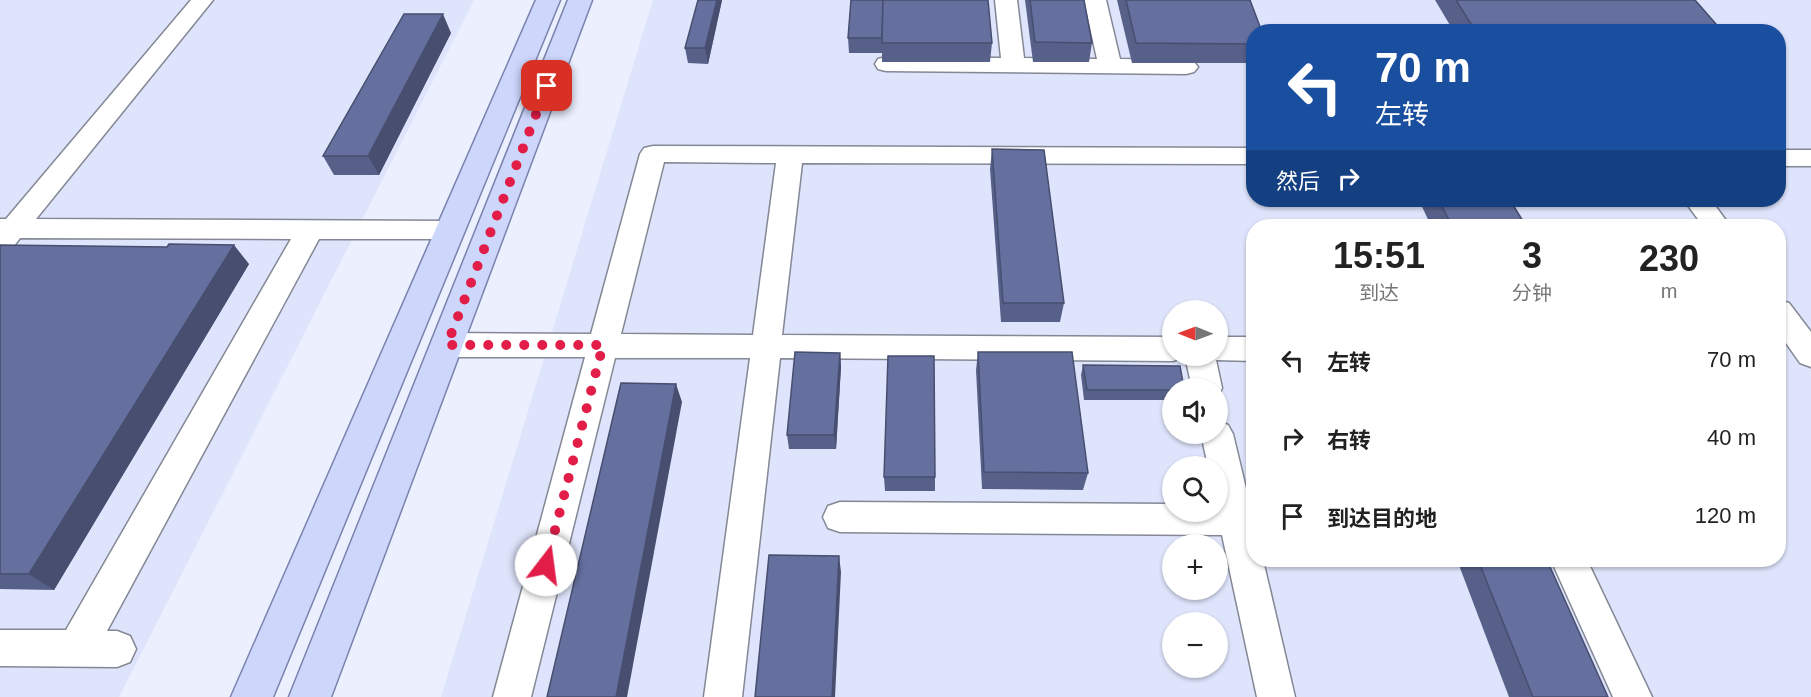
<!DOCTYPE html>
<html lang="zh">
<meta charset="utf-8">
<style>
body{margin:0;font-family:Arial,"Noto Sans SC",sans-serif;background:#f2f2f2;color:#222;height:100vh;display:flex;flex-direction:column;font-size:22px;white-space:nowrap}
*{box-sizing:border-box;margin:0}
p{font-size:20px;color:#767676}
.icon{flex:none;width:33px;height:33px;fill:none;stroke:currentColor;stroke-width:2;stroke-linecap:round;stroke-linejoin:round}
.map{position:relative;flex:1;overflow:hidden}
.panel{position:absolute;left:1246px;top:219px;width:540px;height:348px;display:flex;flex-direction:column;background:#fff;border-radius:24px;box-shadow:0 2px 4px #0004}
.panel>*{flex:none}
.banner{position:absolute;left:1246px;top:24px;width:540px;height:183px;border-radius:24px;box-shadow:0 2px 4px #0004;background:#1a4fa0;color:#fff;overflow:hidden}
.needle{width:39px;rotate:271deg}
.tools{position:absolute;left:1162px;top:300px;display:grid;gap:12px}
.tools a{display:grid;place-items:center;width:66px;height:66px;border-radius:50%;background:#fff;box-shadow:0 2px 4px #0004;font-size:30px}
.pin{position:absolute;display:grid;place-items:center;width:51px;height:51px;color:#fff;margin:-26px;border-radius:12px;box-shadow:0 3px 9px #0006}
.me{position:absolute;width:66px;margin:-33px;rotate:15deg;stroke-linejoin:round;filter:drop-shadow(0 0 4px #0008)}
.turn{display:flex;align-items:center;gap:21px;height:126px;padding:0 30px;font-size:27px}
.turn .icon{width:78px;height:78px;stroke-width:2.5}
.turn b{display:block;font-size:42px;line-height:51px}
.then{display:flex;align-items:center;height:57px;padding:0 30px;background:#0003;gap:12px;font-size:22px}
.eta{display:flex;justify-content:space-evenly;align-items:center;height:102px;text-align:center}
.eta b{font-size:36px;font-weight:800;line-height:42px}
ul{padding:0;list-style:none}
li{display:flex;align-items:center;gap:18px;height:78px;padding:0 30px}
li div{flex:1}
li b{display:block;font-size:22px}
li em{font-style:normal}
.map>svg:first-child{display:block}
</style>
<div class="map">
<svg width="1811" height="697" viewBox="0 0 1811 697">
<rect width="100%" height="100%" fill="#ebeffe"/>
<g fill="#dee4fb" fill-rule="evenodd">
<polygon points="0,0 474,0 119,697 0,697"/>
<path d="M 653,0 L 1811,0 L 1811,697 L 441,697 ZM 1254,32 L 1779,32 L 1779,200 L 1254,200 ZM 1254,226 L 1779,226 L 1779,560 L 1254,560 ZM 1173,310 L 1218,310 L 1218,356 L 1173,356 ZM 1173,388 L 1218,388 L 1218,434 L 1173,434 ZM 1173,466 L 1218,466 L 1218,512 L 1173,512 ZM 1173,544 L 1218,544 L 1218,590 L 1173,590 ZM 1173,622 L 1218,622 L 1218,668 L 1173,668 Z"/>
</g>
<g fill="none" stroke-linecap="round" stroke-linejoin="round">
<g stroke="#848895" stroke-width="3">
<g id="minor">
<polygon points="191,0 213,0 36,219 451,221 461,223 465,230 461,237 451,239 319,239 107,631 117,631 130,636 136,649 130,662 117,667 0,666 0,630 66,630 291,239 20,238 14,246 0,247 0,219 6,219"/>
<polygon points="995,0 1017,0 1024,58 1097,59 1084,0 1106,0 1120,59 1186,60 1194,62 1198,67 1194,72 1186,74 886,71 878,69 875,64 878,59 886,57 1001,58"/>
<path d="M 653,146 L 1254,148 L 1254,164 L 802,163 L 782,335 L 1173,337 L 1173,356 L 1185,356 L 1173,361 L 780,358 L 742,697 L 704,697 L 750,358 L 615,358 L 531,697 L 493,697 L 585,357 L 447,357 L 436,353 L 432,345 L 436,337 L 447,333 L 591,334 L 640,154 L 644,148 ZM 664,162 L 776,163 L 753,335 L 621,334 Z"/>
<rect x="1779" y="150" width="32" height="16"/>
<polygon points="1684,200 1711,200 1730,226 1703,226"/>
<polygon points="1779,300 1789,303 1811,332 1811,367 1800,363 1779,333"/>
<polygon points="1218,337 1254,337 1254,361 1216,360 1222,388 1218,397 1218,388 1192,388 1185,356 1218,356"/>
<polygon points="1218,421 1228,425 1233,434 1250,505 1254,505 1254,560 1263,560 1295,697 1257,697 1222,535 840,532 828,528 823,517 828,506 840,502 1173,504 1173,512 1218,512 1218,466 1208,466 1201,434 1218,434"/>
<polygon points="1551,560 1587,560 1652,697 1613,697"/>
</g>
</g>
<g stroke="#7983ad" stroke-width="3">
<g id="major">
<polygon points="536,0 560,0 273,697 231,697"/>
<polygon points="568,0 592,0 331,697 289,697"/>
</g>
</g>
<use href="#minor" fill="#fff" fill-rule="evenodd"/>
<use href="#major" fill="#cdd7fc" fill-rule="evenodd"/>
</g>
<g fill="#576089">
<polygon points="698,0 722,0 708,64 688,63 685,48"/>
<polygon points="851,0 992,43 990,62 882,62 882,53 849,53 848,38"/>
<polygon points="1025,0 1084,0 1092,43 1089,62 1033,62"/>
<polygon points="1117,0 1250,0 1254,32 1254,63 1132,63"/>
<polygon points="1435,0 1695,0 1723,32 1454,32"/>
<polygon points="451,33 379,175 334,175 323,156"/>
<polygon points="992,149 1064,303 1060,322 1001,322 990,169"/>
<polygon points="1419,200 1510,200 1526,226 1431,226"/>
<polygon points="0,245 167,247 249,264 54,590 0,589"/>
<polygon points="978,352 1088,473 1083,490 982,489 976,370"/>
<polygon points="840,353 841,367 836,449 789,449 787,435"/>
<polygon points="1083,365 1173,388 1173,400 1084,400 1081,375"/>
<polygon points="884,477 935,477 935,491 885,491"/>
<polygon points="1457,560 1547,560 1608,697 1509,697"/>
</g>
<g fill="#474e6f">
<polygon points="717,0 722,0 708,64 705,48"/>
<polygon points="443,14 451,33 379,175 368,156"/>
<polygon points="234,245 249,264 54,590 29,574"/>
<polygon points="840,353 841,367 836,449 834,435"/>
<polygon points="676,384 682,402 627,697 616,697"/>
<polygon points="839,556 841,572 835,697 832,697"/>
</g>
<g fill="#65709f" stroke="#474e6f" stroke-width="1.5">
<polygon points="698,0 717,0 705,48 685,48"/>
<polygon points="851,0 883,0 882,38 848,38"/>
<polygon points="883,0 988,0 992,43 882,43"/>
<polygon points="1030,0 1084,0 1092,43 1035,42"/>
<polygon points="1126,0 1250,0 1262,32 1254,32 1254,44 1136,43"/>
<polygon points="1456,0 1695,0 1723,32 1476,32"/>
<polygon points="404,14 443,14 368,156 323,156"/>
<polygon points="992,149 1044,150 1064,303 1003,303"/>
<polygon points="1439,200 1510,200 1526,226 1452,226"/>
<polygon points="169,244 234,245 29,574 0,574 0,245 167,247"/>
<polygon points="795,352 840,353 834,435 787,435"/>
<polygon points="978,352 1072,352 1088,473 984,472"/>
<polygon points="888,356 934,356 935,477 884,477"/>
<polygon points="1083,365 1180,366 1184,388 1173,388 1173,390 1087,390"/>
<polygon points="621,383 676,384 616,697 547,697"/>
<polygon points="769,555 839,556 832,697 755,697"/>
<polygon points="1478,560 1547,560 1608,697 1533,697"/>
</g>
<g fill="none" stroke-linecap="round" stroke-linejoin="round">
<polyline stroke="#e11d48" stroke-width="10" stroke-dasharray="0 18" points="546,565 603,345 447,345 547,86"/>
</g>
</svg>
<div class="tools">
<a><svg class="needle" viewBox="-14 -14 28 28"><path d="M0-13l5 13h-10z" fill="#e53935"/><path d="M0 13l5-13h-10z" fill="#767676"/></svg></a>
<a><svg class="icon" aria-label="sound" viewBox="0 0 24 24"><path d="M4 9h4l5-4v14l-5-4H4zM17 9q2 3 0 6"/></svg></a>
<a><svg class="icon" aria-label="search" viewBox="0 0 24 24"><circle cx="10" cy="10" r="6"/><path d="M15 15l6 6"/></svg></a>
<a>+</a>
<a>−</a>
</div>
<div class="pin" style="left:547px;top:86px;background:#d93025"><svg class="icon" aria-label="arrive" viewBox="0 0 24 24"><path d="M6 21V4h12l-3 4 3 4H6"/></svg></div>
<svg class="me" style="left:546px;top:565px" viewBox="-20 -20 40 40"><circle r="19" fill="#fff"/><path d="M0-13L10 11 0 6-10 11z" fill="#e11d48"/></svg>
<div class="banner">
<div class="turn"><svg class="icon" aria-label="left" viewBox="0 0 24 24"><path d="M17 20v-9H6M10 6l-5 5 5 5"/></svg><div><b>70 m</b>左转</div></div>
<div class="then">然后<svg class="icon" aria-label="right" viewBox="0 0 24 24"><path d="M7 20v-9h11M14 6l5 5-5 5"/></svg></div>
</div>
<section class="panel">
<div class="eta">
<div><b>15:51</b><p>到达</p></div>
<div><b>3</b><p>分钟</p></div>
<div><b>230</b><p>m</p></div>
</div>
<ul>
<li><svg class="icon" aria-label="left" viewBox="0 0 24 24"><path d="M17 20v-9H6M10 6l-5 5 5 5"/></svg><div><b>左转</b></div><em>70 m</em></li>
<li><svg class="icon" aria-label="right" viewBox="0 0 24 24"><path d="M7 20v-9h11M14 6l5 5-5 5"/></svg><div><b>右转</b></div><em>40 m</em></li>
<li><svg class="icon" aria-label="arrive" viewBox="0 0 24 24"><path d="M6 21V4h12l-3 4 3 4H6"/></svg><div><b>到达目的地</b></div><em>120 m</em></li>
</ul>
</section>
</div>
